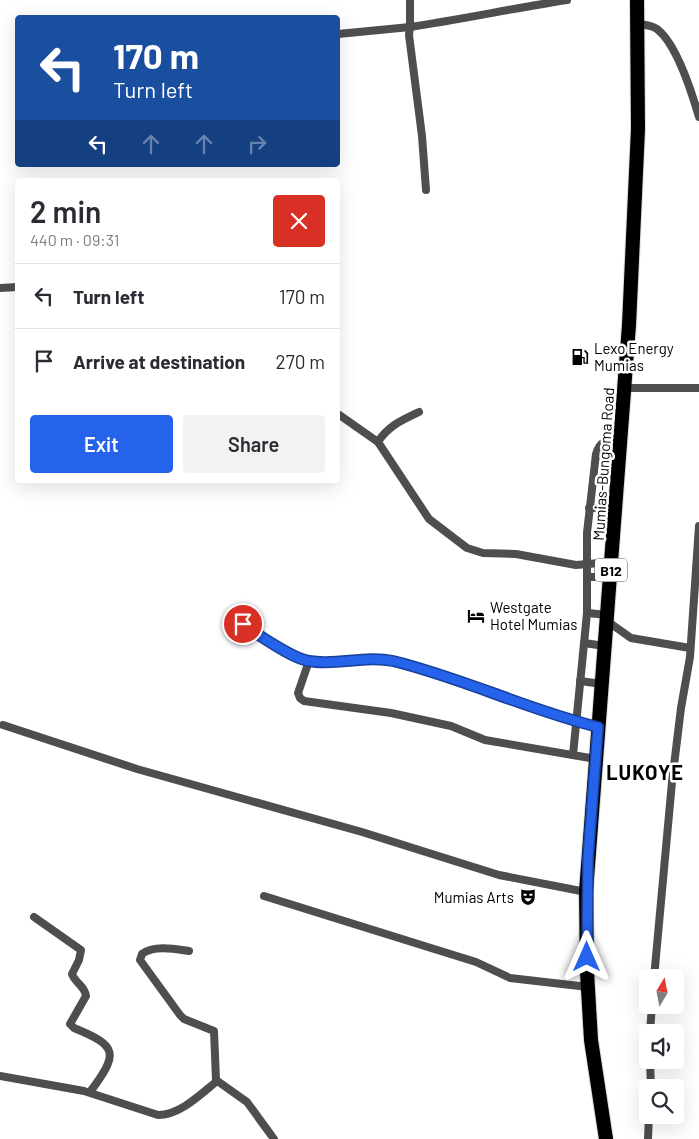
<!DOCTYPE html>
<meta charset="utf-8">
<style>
body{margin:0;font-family:Barlow,sans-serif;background:#f2f2f3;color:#2b2b33;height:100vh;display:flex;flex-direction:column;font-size:19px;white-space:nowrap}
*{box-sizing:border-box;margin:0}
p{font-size:16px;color:#7c7c81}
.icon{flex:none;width:28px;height:28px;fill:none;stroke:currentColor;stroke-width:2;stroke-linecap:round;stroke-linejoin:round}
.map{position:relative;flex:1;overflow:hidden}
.drawer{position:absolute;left:15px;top:178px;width:325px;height:305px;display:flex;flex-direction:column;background:#fff;border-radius:5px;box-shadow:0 5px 20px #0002}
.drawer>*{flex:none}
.hud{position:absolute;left:15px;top:15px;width:325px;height:152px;border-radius:5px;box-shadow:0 5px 20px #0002;background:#1a4fa0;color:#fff;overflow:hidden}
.needle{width:32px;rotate:10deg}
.controls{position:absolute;left:639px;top:969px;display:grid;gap:10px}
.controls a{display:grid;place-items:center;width:45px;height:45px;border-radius:5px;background:#fff;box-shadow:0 5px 20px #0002;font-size:25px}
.pin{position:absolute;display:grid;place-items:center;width:42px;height:42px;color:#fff;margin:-21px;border:2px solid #fff;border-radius:50%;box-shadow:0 1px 5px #0007}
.me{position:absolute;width:55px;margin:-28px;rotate:0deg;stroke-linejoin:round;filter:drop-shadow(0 0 4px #0008)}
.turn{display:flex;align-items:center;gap:18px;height:105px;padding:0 15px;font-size:22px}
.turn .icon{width:65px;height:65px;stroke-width:2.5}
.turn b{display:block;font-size:35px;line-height:42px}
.lanes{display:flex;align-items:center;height:48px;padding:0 15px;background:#0003;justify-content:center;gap:25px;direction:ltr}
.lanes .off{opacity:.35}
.round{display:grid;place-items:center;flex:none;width:52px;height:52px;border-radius:5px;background:#f2f2f3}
.head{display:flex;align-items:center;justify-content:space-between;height:85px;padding:0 15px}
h1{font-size:30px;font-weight:600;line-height:38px}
.primary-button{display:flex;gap:10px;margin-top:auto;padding:10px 15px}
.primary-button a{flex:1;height:58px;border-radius:5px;background:#2563eb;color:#fff;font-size:20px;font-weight:600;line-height:58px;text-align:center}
.primary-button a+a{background:#f2f2f3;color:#2b2b33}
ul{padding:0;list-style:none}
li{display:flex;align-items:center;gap:15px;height:65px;padding:0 15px;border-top:1px solid #e1e1e2}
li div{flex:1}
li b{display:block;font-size:19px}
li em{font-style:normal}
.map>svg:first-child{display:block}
</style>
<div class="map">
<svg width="699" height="1139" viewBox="0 0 699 1139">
<rect width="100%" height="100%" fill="#fff"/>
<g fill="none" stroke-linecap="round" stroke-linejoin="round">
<g stroke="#dbdbdb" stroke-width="16">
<polyline id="trunk" points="606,1139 591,1040 587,972 586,892 629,325 638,129 637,0"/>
</g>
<g stroke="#4e4e4e" stroke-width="8">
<path d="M 410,0 L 410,27 C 463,19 515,8 567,0"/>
<path d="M 638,24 C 644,25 651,25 657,29 C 677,44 692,93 699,117"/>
<polyline points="338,34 410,27 409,35 422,136 426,190"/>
<polyline points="0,288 18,287"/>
<polyline points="624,388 699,388"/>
<polyline points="338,414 378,442 429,519 467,548 483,553 516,554 576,565 612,562"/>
<path d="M 378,442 C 388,426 402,420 419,412"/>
<polyline points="589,508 616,508"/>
<polyline points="588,577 611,577"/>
<polyline points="587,613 608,615"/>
<path d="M 239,618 C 247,630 287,654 302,659 C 330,670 363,655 392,661 C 463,677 528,710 598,727"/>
<polyline points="607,621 631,638 690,648"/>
<polyline points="584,643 605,646"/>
<polyline points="309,661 298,693 300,698 304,701 391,713 451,726 485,740 596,759"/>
<polyline points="580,681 602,684"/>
<polyline points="3,725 137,769 362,832 499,875 586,892"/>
<path d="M 573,755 L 587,613 L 587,533 L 596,454 C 600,440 608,440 621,439"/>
<polyline points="264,896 476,962 510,978 588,987"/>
<path d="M 34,917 L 81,950 L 79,960 L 72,974 C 75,983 85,986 86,996 L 70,1024 L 74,1028 C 118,1046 119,1053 90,1092"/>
<path d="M 189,951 C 175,949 154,945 142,954 L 140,960 L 180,1015 L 184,1019 L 214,1031 L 216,1080 L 247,1102 L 274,1139"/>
<polyline points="654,978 672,782 681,708 690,657 699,526"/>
<polyline points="650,1032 652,1005"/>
<polyline points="650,1060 651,1088"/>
<path d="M 0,1076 L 84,1091 L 158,1115 C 180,1115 201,1094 217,1081"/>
<polyline points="648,1139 649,1115"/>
</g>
<use href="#trunk" stroke="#000" stroke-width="14"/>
</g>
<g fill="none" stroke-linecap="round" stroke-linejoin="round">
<g stroke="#184099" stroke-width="12">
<path id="route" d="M 243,624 L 249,629 C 264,638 293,659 309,661 C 337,666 365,655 393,661 C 463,678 528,710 598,727 L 588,858 L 587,957"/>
</g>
<use href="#route" stroke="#2563eb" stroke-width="9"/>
</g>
<defs>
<g id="fuel-bare" transform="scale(1.35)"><path d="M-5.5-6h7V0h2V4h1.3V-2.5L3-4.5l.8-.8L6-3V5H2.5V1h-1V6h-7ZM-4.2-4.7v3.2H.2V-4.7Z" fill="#000" stroke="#fff" stroke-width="2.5" paint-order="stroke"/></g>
<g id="hotel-bare" transform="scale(1.35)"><path d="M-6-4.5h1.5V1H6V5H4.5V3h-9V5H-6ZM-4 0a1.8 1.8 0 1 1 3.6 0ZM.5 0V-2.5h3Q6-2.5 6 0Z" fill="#000" stroke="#fff" stroke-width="2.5" paint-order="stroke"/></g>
<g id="theatre-bare" transform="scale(1.35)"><path d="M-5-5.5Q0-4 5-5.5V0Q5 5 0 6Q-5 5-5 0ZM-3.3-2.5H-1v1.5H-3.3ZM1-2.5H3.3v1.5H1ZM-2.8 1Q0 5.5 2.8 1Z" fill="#000" stroke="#fff" stroke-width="2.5" paint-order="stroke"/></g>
</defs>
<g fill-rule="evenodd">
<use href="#fuel-bare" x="580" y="357"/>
<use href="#hotel-bare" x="476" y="616"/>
<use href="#theatre-bare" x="528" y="897"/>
</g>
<g text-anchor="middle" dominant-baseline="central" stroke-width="5" stroke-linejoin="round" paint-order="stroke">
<rect fill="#fff" stroke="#4c4c4c" stroke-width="1" x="595" y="558.5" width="32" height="23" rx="4"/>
<g font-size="14" font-weight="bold" fill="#000">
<text x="611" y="570">B12</text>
</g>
<g font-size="15" fill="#000" stroke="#fff" text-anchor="start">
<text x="594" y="348">Lexo Energy<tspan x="594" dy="17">Mumias</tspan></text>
<text x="490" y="607">Westgate<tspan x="490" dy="17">Hotel Mumias</tspan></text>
<text x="514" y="897" text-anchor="end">Mumias Arts</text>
</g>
<g font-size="15" fill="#000" stroke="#fff">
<text transform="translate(603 464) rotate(-86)">Mumias-Bungoma Road</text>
</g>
<g font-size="20" font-weight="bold" letter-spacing="1" fill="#000" stroke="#fff">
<text x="645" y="772">LUKOYE</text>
</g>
</g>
</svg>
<div class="controls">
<a><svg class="needle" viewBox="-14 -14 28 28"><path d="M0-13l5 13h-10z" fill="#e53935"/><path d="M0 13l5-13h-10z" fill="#7c7c81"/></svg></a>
<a><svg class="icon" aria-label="sound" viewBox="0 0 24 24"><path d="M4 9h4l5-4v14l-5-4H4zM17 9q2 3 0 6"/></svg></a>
<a><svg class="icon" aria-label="search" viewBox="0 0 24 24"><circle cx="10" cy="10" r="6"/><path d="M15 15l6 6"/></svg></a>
</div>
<div class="pin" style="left:243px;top:624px;background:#d93025"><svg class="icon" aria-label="arrive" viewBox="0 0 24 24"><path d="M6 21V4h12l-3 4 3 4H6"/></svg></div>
<svg class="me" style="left:587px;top:957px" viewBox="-20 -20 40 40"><path d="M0-17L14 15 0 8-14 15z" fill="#2563eb" stroke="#fff" stroke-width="4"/></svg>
<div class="hud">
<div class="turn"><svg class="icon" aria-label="left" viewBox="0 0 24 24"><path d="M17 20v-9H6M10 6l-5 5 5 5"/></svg><div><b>170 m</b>Turn left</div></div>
<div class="lanes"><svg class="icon" aria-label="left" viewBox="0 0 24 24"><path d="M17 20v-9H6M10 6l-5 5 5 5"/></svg><svg class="icon off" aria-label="ahead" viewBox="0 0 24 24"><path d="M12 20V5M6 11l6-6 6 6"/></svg><svg class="icon off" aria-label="ahead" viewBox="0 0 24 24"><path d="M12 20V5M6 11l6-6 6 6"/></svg><svg class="icon off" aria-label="right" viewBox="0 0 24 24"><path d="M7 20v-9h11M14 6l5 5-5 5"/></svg></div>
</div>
<section class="drawer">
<div class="head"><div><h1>2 min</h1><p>440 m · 09:31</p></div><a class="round" style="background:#d93025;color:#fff"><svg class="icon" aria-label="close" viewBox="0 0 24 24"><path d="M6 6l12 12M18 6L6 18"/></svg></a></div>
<ul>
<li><svg class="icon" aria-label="left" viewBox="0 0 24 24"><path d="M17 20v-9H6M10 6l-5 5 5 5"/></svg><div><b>Turn left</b></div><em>170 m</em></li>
<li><svg class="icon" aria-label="arrive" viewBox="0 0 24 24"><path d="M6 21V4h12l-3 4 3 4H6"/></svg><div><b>Arrive at destination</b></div><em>270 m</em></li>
</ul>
<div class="primary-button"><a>Exit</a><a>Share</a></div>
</section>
</div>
